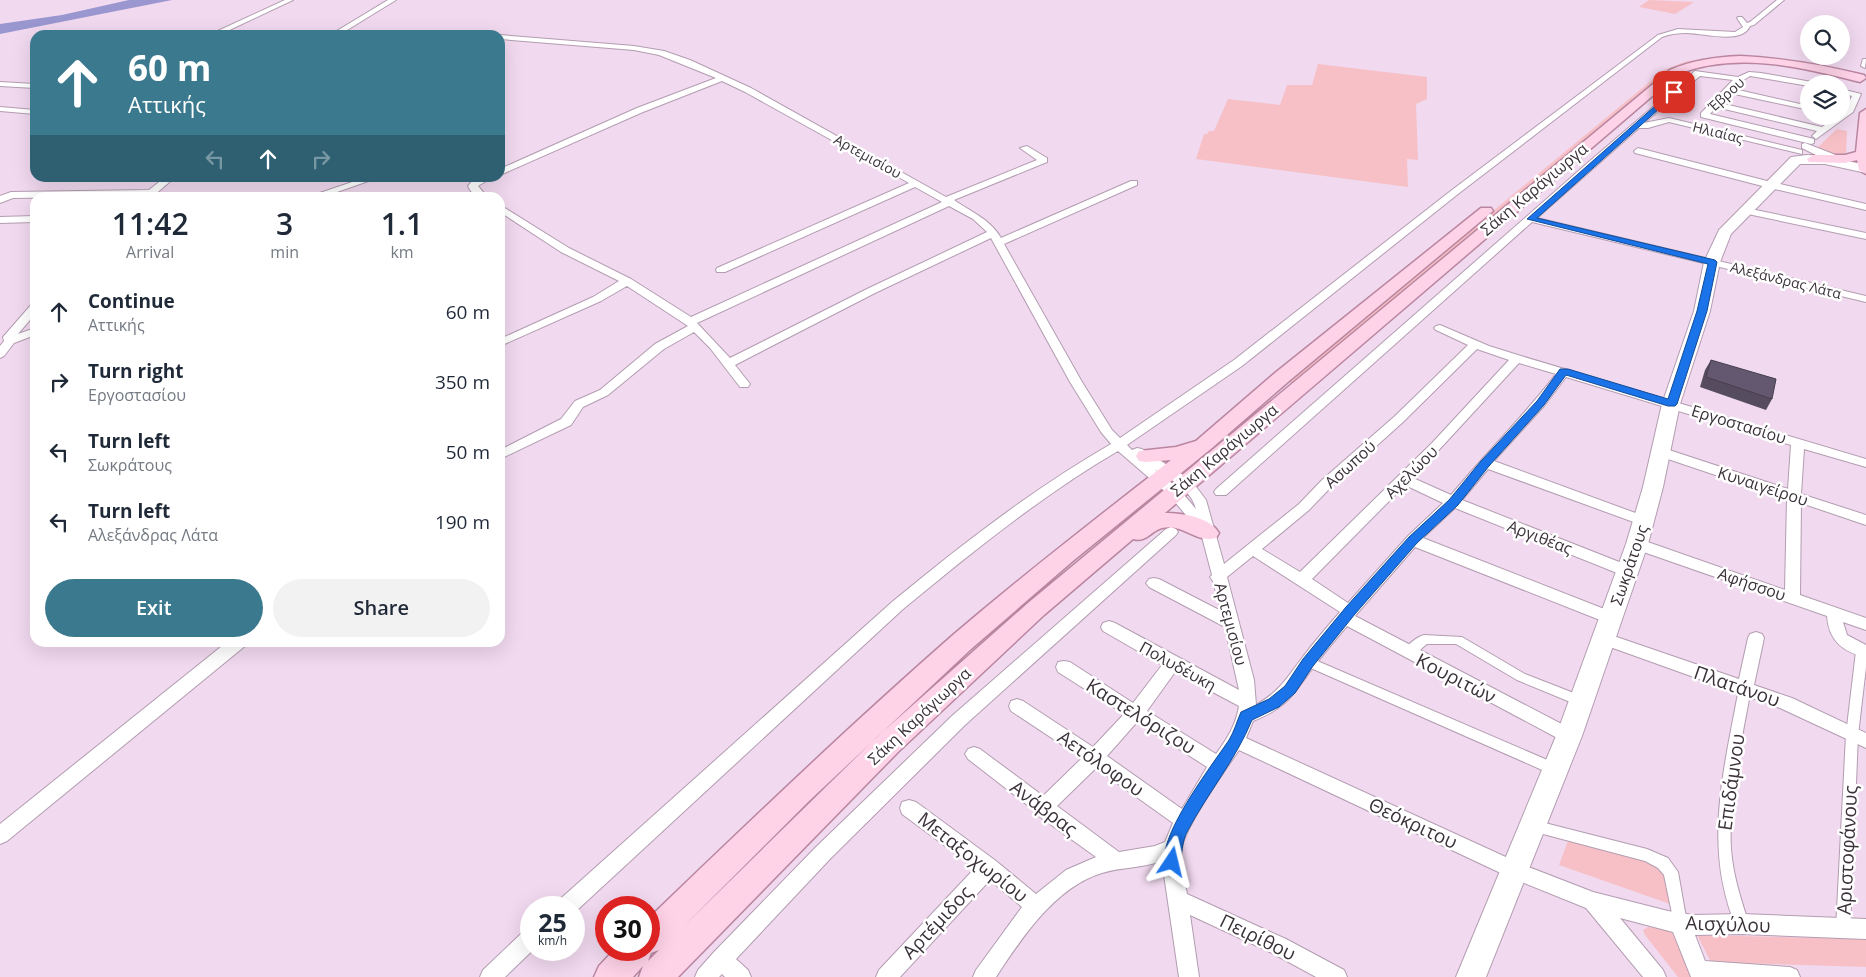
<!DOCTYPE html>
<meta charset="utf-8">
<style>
body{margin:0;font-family:"Open Sans",sans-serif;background:#f2f2f3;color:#1f2937;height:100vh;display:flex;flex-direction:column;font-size:19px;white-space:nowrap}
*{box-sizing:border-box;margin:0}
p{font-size:16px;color:#747a83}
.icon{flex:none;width:28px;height:28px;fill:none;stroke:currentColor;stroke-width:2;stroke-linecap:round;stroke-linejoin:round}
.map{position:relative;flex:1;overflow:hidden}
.sheet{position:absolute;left:30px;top:192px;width:475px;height:455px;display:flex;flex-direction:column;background:#fff;border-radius:15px;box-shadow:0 5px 20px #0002}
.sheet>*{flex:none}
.guide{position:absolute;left:30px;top:30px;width:475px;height:152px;border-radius:15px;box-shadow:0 5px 20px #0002;background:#3b798e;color:#fff;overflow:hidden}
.buttons{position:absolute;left:1800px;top:15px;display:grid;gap:10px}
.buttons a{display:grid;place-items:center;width:50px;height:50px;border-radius:50%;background:#fff;box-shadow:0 5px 20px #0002;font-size:25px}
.speed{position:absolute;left:520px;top:896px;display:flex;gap:10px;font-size:25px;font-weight:700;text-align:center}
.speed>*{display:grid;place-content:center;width:65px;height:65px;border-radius:50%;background:#fff;box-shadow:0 5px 20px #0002;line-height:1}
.speed small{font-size:12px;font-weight:400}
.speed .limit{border:8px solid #d22;background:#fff;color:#111}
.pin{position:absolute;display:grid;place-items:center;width:42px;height:42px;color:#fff;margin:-21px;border-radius:10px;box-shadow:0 2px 8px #0006}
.me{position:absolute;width:55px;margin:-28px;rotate:10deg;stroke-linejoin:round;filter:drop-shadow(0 0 4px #0008)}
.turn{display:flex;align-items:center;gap:18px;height:105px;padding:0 15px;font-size:22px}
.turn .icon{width:65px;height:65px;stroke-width:2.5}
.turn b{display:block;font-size:35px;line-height:42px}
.lanes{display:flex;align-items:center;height:48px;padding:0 15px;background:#0003;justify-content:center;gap:25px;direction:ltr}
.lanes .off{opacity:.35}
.eta{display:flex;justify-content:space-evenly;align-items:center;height:85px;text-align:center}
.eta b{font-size:30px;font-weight:600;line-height:35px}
.primary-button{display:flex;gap:10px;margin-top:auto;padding:10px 15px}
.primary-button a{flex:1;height:58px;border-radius:30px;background:#3b798e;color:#fff;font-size:20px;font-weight:600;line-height:58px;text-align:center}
.primary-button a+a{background:#f2f2f3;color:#1f2937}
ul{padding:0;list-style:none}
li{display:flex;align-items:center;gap:15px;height:70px;padding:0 15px}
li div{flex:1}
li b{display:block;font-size:19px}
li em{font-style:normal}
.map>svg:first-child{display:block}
</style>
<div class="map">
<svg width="1866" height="977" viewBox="0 0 1866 977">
<rect width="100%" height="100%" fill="#f1d9ef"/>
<g fill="#f7c0c6">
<polygon points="1649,0 1694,2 1675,14 1639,7"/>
<polygon points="1730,57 1689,62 1668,71 1293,384 1287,381 1664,70 1687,61"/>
<polygon points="1318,64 1427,77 1427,99 1416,104 1418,160 1407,159 1408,187 1196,159 1204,134 1207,134 1209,131 1214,131 1228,99 1280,105 1287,85 1312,85"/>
<polygon points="1837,129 1847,131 1846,154 1827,153 1817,148"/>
<path d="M 1568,841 L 1653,864 C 1667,875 1668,887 1670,904 L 1559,865 Z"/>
<polygon points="1648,927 1664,929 1673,933 1695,977 1678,977 1645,935 1643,930"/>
<polygon points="1697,935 1866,939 1866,967 1711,962"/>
</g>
<polygon fill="#9996d0" points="129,0 172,0 0,34 0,24 62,15"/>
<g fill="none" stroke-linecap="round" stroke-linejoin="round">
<g stroke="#b39db1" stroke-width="2">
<g id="pedestrian">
<path d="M 1424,635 L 1462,637 L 1525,674 L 1584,697 L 1586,701 L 1584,705 L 1580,706 L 1517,680 L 1456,644 L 1427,644 C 1420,649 1413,659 1404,656 L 1402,653 C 1406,646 1416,637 1424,635 Z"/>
<polygon points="1862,646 1866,648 1866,667 1858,735 1850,929 1848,934 1843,936 1838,934 1836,929 1846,735 1856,651 1858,648"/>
<polygon points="1308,657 1559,765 1561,769 1559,773 1554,775 1549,773 1304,665 1302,662 1304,659"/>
<path d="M 1745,683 L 1749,685 L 1751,688 C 1742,741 1728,795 1731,849 C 1733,875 1741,900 1749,924 L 1747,929 L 1742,931 L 1737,929 C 1702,848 1724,770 1739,688 L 1741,685 Z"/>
<polygon points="1533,820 1647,849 1668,858 1678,872 1687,923 1685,928 1680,930 1675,928 1664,875 1658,868 1645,861 1528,830 1526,826 1528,822"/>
</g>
</g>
<g stroke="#b39db1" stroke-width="2">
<g id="minor">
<polygon points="285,0 293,0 219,35 209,35"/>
<polygon points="388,0 396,0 339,35 330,35"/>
<path d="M 1777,0 L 1784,0 L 1754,25 L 1750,26 C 1742,45 1703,33 1686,33 C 1678,33 1670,34 1662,37 L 1458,194 L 1242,366 L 1127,445 L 1132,450 L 1137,448 L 1142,449 L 1191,480 L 1206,500 L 1224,564 L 1299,504 L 1322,480 L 1395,416 L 1468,345 L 1436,330 L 1434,328 L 1436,326 L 1440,325 L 1489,346 L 1521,356 L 1866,459 L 1866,467 L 1804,449 L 1801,494 L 1866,515 L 1866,525 L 1801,503 L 1800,595 L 1866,618 L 1866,630 L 1843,622 L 1847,635 L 1866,645 L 1866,658 C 1843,651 1829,642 1827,616 L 1632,548 L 1630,544 L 1632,540 L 1642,540 L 1785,590 L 1787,499 L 1656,455 L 1654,452 L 1661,448 L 1666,449 L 1788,489 L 1791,445 L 1566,377 L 1544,406 L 1494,461 L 1649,518 L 1651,521 L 1649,524 L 1639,524 L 1488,469 L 1462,500 L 1632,567 L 1634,571 L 1632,575 L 1627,576 L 1622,575 L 1455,508 L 1423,538 L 1617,614 L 1619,618 L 1617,622 L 1611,624 L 1605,622 L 1415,547 L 1355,616 L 1575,731 L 1578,736 L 1575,741 L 1569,743 L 1563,741 L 1347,626 C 1336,639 1325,652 1315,665 C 1292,695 1290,706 1253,721 L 1246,738 L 1521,864 L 1593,892 L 1668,911 L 1693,915 L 1742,914 L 1866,919 L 1866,939 L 1742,934 L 1695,935 L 1705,961 L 1790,967 L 1797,970 L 1800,977 L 1691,977 L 1673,932 L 1620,918 L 1663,970 L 1666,977 L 1643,977 L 1586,908 L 1507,876 L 1239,750 C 1225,770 1186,825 1182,847 C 1180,863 1184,878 1187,894 L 1286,939 L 1344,970 L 1347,977 L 1316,977 L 1272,953 L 1190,915 L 1199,977 L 1179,977 L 1162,861 C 1143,868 1121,867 1102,873 C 1055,887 1021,939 996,977 L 973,977 L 976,970 L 1022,907 L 990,880 L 900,977 L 876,977 L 879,970 L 975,868 L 902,814 L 900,808 L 902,802 L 909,800 L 916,802 L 996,861 L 1036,894 L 1066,870 L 1096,857 L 1036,814 L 1035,811 L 968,759 L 965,754 L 968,749 L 974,747 L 980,749 L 1043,796 L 1082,758 L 1011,711 L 1009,706 L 1011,701 L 1017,699 L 1023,701 L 1093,747 L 1124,714 L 1058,672 L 1056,667 L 1058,662 L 1064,661 L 1070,662 L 1133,703 L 1162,665 L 1103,631 L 1101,627 L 1103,623 L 1109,621 L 1115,623 L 1239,690 L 1225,627 L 1149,587 L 1146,583 L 1149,579 L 1154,578 L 1159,579 L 1221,611 L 1213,581 L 1210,577 L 1212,575 L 1201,533 L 1169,495 L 1118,451 C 1041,496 971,553 902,610 L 574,913 L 574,908 L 555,908 L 558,901 L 892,602 C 961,545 1033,489 1111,444 L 1101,432 L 1070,382 L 991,238 L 875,293 L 735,365 L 750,384 L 748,387 L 740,387 L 710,348 L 694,332 L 664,349 L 608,395 L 583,407 L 571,425 L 500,459 L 500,450 L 561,419 L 575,401 L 600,390 L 655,344 L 688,326 L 627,286 L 601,301 L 500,346 L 500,339 L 593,297 L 619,281 L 561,252 L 500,212 L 500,205 L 569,248 L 631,279 L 691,317 L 942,202 L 915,187 L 725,272 L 717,272 L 716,270 L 717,268 L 909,183 L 745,92 L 722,81 L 643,112 L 500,175 L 500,169 L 637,108 L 716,78 L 659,55 L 634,50 L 500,39 L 500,35 L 634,46 L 664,51 L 690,60 L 751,88 L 946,197 L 1037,160 L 1020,148 L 1027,146 L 1047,158 L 1047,162 L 954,200 C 971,212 990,219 1001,238 L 1131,181 L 1137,181 L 1137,185 L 1004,244 L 1082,382 L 1112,430 L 1120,438 L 1234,360 L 1452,190 L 1658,35 L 1678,29 L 1735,32 L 1743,27 L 1737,18 L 1738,17 L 1742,17 L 1747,23 L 1750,22 ZM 949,206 L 973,219 L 987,232 L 867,289 L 730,358 L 697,323 ZM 1477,349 L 1509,360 L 1432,443 L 1300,572 L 1262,549 L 1309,510 L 1332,486 L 1403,422 ZM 1519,363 L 1556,374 C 1523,417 1485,454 1451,495 L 1413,478 ZM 1154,469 C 1170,479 1191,489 1196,509 L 1179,489 ZM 1405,485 L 1443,503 L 1408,536 L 1348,603 L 1312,579 ZM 1253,556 L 1340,612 C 1327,627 1314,642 1302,658 C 1286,679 1280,691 1256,705 L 1254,680 L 1227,577 ZM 1175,672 L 1239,706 C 1236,725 1227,739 1216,754 L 1147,711 ZM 1137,722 L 1207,767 L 1182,809 L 1107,756 ZM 1096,768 L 1173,823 L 1165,842 L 1155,846 L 1119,852 L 1057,806 Z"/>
<polygon points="1863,59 1866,59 1865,68 1861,66"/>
<polygon points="1695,71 1738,77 1749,72 1761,73 1812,82 1813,84 1809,84 1809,86 1750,76 1742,81 1734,89 1809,106 1809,110 1730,93 1720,103 1822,127 1837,116 1841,116 1841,113 1846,109 1852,96 1841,93 1841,89 1861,94 1853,112 1816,139 1812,136 1817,131 1716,107 1710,114 1814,139 1814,143 1811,144 1701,117 1701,113 1733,80 1700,76 1644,123 1669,118 1802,150 1802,154 1669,122 1648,128 1639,128 1537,218 1866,296 1866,302 1532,222 1226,495 1216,495 1214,492 1216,489 1591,160"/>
<polygon points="0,82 35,84 35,88 0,86"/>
<polygon points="0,107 35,110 35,114 0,111"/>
<polygon points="1805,143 1846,159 1842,162 1818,156 1802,148 1802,144"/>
<polygon points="1638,148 1771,182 1866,204 1866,210 1770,188 1635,153 1634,151"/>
<polygon points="164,178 174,178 151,198 141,198 142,196 13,198 0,203 0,196 11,192 149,190"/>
<polygon points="364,178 377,178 320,198 305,198"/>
<path d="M 479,178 L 491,178 L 478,186 L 488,198 C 477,198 473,196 468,186 L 473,180 Z"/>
<polygon points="1746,208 1866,233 1866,239 1743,213 1743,209"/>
<polygon points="35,216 35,222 0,223 0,217"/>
<polygon points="35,304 35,314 18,334 35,328 35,335 14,343 4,356 0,358 0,346 4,341 3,337 31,305"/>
<polygon points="1171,527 1176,529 1178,532 1176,535 965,725 830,859 736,959 748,970 751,977 725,977 722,974 719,977 695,977 698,970 714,952 816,847 953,715 1166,529"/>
<polygon points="1756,632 1762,634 1764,638 1754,685 1792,698 1866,733 1866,748 1780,708 1599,643 1597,639 1599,635 1605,633 1739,679 1748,638 1750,634"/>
<polygon points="227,642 247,642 245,646 7,841 0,844 0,824"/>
<polygon points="531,928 531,950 533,950 505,977 480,977 483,970 524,931"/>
</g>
</g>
<g stroke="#b39db1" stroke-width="2">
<polygon id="secondary" points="1807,155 1825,156 1866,165 1866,173 1825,164 1800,164 1731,234 1720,262 1710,311 1680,404 1663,487 1648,544 1582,736 1486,977 1456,977 1556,736 1626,544 1643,487 1662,404 1694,311 1704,262 1719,230 1791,157"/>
</g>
<g stroke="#b986a0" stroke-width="3">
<g id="primary">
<path d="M 1740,56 C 1783,58 1823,65 1864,75 L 1866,78 L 1860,82 C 1801,67 1737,51 1678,74 L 1165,513 C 1182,513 1210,517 1219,533 L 1216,538 C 1197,544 1183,523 1162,528 C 1151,531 1146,543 1133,539 L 1044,615 L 898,752 L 678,977 L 639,977 L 643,966 L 633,977 L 594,977 L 599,966 L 614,950 L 649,950 L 649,918 C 749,822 849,726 953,635 C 1024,574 1098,517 1171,460 L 1146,462 L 1139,461 L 1136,456 L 1139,451 L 1176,447 L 1196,441 L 1275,373 L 1481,208 L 1491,208 L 1493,211 L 1289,381 L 1212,448 L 1074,560 L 971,649 L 809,801 L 684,926 L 878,736 L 1028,603 L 1670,70 C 1693,60 1715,57 1740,56 ZM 659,950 L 648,961 L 651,953 Z"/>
<polygon points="1866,109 1866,174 1859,170 1857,160 1845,163 1809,162 1807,159 1814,155 1845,155 1856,152 1860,113"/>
</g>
</g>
<use href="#pedestrian" fill="#fff" fill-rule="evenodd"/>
<use href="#minor" fill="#fff" fill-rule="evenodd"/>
<use href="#secondary" fill="#fff" fill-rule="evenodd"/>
<use href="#primary" fill="#fed2e7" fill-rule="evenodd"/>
</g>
<polygon fill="#564c60" points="1711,360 1772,399 1766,410 1700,387 1705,370"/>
<polygon fill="#645870" stroke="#463e4e" points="1711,360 1776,379 1772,399 1706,377"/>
<path fill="#1a73e8" stroke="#114b97" d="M 1672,91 L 1678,92 L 1537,218 L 1715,260 L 1717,262 L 1707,311 L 1677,404 L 1675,406 L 1668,406 L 1566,375 L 1544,405 L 1489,466 L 1458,505 L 1417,543 L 1355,614 L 1313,666 L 1295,693 L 1279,707 L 1252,720 C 1236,759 1208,793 1188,830 C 1181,842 1183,855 1178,867 L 1172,869 L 1166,867 C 1154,840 1213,764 1229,740 C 1234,732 1237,721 1241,712 L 1269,699 L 1285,686 L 1303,659 L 1346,607 L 1409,537 L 1449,500 L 1481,461 L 1537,401 L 1560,369 L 1568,369 L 1668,399 L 1697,311 L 1708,264 L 1527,219 Z"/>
<g text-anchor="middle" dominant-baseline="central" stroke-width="5" stroke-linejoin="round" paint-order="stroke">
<g font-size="14" fill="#3a3139" stroke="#fff">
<text transform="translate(1726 94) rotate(-42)">Έβρου</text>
<text transform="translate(1718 132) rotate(14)">Ηλιαίας</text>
<text transform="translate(868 156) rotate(29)">Αρτεμισίου</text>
<text transform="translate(1786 280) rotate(14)">Αλεξάνδρας Λάτα</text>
</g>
<g font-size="16" fill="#3a3139" stroke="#fff">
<text transform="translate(1534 189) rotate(-40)">Σάκη Καράγιωργα</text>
<text transform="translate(1739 424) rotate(17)">Εργοστασίου</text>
<text transform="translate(1224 450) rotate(-40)">Σάκη Καράγιωργα</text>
<text transform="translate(1350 464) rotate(-42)">Ασωπού</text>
<text transform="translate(1411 472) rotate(-45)">Αχελώου</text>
<text transform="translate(1763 486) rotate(18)">Κυναιγείρου</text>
<text transform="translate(1540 537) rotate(21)">Αργιθέας</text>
<text transform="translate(1629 565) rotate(-71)">Σωκράτους</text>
<text transform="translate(1752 584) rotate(19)">Αφήσσου</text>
<text transform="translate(1231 624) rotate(75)">Αρτεμισίου</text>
<text transform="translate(1178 666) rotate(29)">Πολυδέυκη</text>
<text transform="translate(919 716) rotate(-43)">Σάκη Καράγιωργα</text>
</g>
<g font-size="19" fill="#3a3139" stroke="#fff">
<text transform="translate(1456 678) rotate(27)">Κουριτών</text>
<text transform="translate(1737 686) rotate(19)">Πλατάνου</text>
<text transform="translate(1141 716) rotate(32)">Καστελόριζου</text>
<text transform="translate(1101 763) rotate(35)">Αετόλοφου</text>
<text transform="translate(1731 782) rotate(-82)">Επιδάμνου</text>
<text transform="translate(1044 808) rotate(37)">Ανάβρας</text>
<text transform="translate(1413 823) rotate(25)">Θεόκριτου</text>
<text transform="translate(1847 850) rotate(-87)">Αριστοφάνους</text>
<text transform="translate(973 857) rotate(38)">Μεταξοχωρίου</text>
<text transform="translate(937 922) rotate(-47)">Αρτέμιδος</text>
<text transform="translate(1728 924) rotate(2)">Αισχύλου</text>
<text transform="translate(1258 937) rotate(26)">Πειρίθου</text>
</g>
</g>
</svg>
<div class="buttons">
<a><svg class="icon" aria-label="search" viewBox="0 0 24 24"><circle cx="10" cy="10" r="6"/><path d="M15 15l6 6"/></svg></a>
<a><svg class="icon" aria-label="layers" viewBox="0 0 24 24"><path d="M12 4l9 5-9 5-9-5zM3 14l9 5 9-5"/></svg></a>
</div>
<div class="speed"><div>25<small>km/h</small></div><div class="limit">30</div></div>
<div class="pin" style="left:1674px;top:92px;background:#d93025"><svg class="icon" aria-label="arrive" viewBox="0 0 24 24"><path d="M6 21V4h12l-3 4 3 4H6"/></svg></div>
<svg class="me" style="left:1172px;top:862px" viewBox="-20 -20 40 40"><path d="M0-17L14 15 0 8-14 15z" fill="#1a73e8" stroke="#fff" stroke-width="4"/></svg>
<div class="guide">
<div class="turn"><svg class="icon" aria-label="ahead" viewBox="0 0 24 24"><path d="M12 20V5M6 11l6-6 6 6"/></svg><div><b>60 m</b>Αττικής</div></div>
<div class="lanes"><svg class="icon off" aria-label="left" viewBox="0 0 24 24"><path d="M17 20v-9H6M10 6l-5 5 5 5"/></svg><svg class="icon" aria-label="ahead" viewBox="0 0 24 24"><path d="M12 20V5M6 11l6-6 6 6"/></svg><svg class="icon off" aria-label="right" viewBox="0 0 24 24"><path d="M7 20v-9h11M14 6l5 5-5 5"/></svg></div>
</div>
<section class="sheet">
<div class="eta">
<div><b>11:42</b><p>Arrival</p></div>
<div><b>3</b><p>min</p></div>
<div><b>1.1</b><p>km</p></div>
</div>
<ul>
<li><svg class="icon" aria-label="ahead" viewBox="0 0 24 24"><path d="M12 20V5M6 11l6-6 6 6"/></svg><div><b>Continue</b><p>Αττικής</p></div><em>60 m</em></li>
<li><svg class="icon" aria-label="right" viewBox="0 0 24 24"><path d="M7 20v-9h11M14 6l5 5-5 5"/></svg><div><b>Turn right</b><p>Εργοστασίου</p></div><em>350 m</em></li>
<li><svg class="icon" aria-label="left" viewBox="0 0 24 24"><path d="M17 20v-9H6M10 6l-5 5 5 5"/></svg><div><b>Turn left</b><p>Σωκράτους</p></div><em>50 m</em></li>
<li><svg class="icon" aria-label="left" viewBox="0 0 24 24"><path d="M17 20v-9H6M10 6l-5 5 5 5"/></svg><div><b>Turn left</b><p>Αλεξάνδρας Λάτα</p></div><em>190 m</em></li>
</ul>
<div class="primary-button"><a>Exit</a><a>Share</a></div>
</section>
</div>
